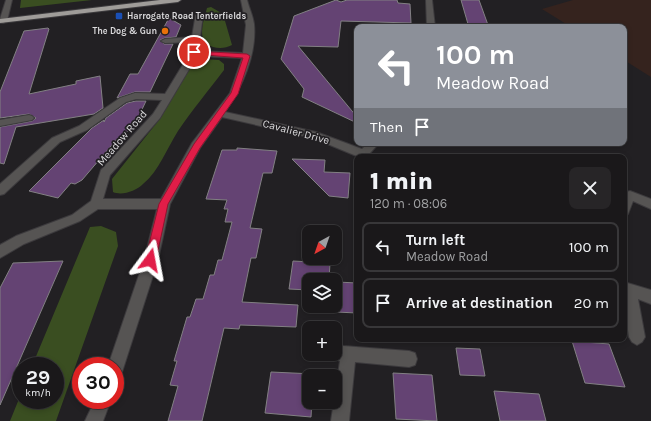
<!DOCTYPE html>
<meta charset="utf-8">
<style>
body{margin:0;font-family:Karla,sans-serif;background:#272527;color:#f1f3f6;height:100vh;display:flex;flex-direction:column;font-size:15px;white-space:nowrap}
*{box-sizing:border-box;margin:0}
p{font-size:13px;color:#9fa0a2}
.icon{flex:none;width:22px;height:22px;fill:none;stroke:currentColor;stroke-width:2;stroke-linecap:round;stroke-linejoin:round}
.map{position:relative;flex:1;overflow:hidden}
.drawer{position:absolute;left:354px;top:154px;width:273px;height:188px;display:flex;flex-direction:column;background:#1a181a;border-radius:8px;box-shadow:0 2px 6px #0003,0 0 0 1px #383739}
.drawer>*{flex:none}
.top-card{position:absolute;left:354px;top:24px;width:273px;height:122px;border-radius:8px;box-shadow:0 2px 6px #0003,0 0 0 1px #383739;background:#8c9099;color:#fff;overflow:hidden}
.needle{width:26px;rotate:220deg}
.buttons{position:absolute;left:302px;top:225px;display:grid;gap:8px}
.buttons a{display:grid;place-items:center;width:40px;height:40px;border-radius:8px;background:#1a181a;box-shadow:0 2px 6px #0003,0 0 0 1px #383739;font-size:20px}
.speed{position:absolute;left:12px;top:357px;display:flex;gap:8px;font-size:20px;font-weight:700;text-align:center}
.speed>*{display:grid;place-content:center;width:52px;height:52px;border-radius:50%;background:#1a181a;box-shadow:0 2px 6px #0003,0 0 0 1px #383739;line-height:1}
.speed small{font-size:10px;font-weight:400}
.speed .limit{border:6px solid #d22;background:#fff;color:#111}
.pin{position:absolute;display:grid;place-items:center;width:34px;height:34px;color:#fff;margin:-17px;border:2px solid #fff;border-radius:50%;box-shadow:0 1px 4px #0007}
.me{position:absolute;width:44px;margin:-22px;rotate:13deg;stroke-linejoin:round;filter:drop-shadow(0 0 3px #0008)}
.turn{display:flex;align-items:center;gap:14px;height:84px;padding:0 16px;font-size:18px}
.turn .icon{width:52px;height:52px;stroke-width:2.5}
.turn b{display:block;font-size:28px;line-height:34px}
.then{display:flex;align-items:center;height:38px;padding:0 16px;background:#0003;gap:8px;font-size:15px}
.round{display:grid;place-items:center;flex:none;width:42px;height:42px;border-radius:8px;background:#272527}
.headline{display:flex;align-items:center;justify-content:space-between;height:68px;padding:0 16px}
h1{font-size:24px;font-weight:800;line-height:30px}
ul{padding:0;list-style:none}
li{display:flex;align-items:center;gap:12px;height:50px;margin:0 8px 6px;padding:0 8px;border:2px solid #383739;border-radius:8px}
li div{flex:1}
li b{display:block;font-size:15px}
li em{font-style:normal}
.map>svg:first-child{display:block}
</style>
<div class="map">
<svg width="651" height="421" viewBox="0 0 651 421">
<rect width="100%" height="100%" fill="#222023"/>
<polygon fill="#35231e" points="573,0 651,0 651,77 624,60 624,27 571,27 542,9"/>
<g fill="#3a4e21">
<polygon points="21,0 92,0 20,8"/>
<path d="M 211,7 L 223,14 L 232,45 C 226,48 220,49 213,47 C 195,42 204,20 207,8 Z"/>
<path d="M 201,59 L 219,60 L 224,64 L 224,70 C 209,90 192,110 178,131 C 167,148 159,171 143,184 C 136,191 122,196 113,192 L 112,179 L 159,120 L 191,65 Z"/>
<polygon points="101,226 116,232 118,246 56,421 10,421 21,394 21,400 55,400 55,366 32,366 90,227"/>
</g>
<g fill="#644373" stroke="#828083">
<polygon points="336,0 341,2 347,0 397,0 398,3 410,4 411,23 341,21 338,47 298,46 357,117 357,123 302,97 304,89 281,59 294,16"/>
<polygon points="461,0 479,0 488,25 468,24"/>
<polygon points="169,18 181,25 176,37 165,38 160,40 164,44 173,44 150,92 135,92 117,98 130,74 138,74"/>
<polygon points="48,28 49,29 29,94 76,84 76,81 100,76 103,108 94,114 16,127 4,164 0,163 0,127 32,121 36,118 29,114 0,118 0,92 24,31"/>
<polygon points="136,101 146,101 137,120 120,140 117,139 82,180 75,184 71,183 58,198 29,191 92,128 104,120 104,122 106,118 127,103"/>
<polygon points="237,148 277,151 272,173 263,173 250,228 262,229 256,258 251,258 242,302 298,305 296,327 240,325 239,329 224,328 202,421 168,421 178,386 170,385 177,361 174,361 187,317 190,317 196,299 203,299 210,275 214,275 218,260 222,260 232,222 225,222 228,209 224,209 227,200 206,199 222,150 237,150"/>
<polygon points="292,159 325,160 324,172 350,173 348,198 329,196"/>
<polygon points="63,261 0,405 0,288 13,263"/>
<polygon points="293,261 330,263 329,280 309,280 309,290 289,289"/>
<polygon points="337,282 357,283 357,313 336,312"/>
<polygon points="572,341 609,344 625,387 585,383"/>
<polygon points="456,348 480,349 485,376 460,375"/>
<polygon points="271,372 314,374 314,376 309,376 309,402 312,402 311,417 265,413"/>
<polygon points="393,373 432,375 437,421 396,419"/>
<polygon points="494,391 539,394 546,421 500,421"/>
</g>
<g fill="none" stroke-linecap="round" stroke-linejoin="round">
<g stroke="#3c3a3d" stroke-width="2">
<g id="minor">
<polygon points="6,0 12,0 7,21 3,23 0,22 0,19"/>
<path d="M 241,0 L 247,0 C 249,8 253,16 254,24 C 257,54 242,88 225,112 L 316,132 L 362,149 L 368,143 L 379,143 L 370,153 L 373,157 L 359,157 L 313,138 L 222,117 L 200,148 L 170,204 L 158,260 L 123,369 L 121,375 L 115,377 L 115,366 L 108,366 L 144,260 L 157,209 L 98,209 L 80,221 L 24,244 L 0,258 L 0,245 L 16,236 L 72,215 L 91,201 L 101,170 L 153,114 L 162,100 L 136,99 L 126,102 L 87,130 L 60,142 L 4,194 L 0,195 L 0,184 L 52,138 L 79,126 L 120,98 L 135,93 L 165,94 L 190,53 L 192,42 L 165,43 L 161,41 L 165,39 L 192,37 L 196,13 L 203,15 L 198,51 L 243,53 L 246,25 ZM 197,56 L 242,58 L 230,93 L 192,143 L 161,199 L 103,199 L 110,175 L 160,118 Z"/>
<polygon points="426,0 432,0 435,27 427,27"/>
<polygon points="29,115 32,116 34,118 32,120 0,126 0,120"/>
<polygon points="630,191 651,199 651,209 633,201 628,214 624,216 624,195 626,192"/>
<polygon points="624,282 651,290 651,304 638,299 645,337 642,342 637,345 632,342 629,337 624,302"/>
<polygon points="335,339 340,342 343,346 409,351 415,353 417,359 415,365 409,367 355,362 349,421 331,421 340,361 334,358 331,354 335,354"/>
<polygon points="95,400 111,400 103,421 85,421"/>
</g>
</g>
<g stroke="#3c3a3d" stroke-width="2">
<polygon id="highway" points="160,0 181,0 178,2 0,23 0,19"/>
</g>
<use href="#minor" fill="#565453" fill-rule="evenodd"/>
<use href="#highway" fill="#9f9c99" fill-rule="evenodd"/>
</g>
<polygon fill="#e11d48" stroke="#92132f" points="194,51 247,54 250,56 238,94 200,148 168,204 156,260 150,264 145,260 159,204 194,144 231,93 243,58 192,54 191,52"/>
<rect fill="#1a4fb4" stroke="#222023" stroke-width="1.5" x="115" y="12" width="8" height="8" rx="2"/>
<circle fill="#e8710a" stroke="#222023" stroke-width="1.5" cx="165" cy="31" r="4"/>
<g text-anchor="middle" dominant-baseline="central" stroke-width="3.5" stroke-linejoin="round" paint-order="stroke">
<g font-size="9" font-weight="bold" fill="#dddcde" stroke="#222023" text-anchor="start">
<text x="127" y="16">Harrogate Road Tenterfields</text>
<text x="157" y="31" text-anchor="end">The Dog &amp; Gun</text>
</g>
<g font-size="11" fill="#dddcde" stroke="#222023">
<text transform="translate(296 132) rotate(15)">Cavalier Drive</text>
<text transform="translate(122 138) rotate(-49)">Meadow Road</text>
</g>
</g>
</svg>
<div class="buttons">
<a><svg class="needle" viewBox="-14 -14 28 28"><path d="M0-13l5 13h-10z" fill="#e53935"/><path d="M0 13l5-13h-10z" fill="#9fa0a2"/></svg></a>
<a><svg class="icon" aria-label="layers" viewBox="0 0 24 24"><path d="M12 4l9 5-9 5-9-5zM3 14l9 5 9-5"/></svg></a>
<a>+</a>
<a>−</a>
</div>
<div class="speed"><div>29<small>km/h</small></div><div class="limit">30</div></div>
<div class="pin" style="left:194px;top:52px;background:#d93025"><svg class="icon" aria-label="arrive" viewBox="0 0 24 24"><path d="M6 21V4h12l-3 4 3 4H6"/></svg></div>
<svg class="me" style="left:150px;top:260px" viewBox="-20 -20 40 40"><path d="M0-17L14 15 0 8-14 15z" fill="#e11d48" stroke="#fff" stroke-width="4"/></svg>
<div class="top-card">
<div class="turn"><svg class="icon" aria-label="left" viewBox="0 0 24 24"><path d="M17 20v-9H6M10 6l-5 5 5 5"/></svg><div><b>100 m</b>Meadow Road</div></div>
<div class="then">Then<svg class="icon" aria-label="arrive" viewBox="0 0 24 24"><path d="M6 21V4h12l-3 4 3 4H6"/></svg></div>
</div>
<section class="drawer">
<div class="headline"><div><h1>1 min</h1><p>120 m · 08:06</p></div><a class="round"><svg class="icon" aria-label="close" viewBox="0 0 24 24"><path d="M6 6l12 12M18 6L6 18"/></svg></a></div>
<ul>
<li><svg class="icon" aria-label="left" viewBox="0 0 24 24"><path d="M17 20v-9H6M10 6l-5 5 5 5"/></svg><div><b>Turn left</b><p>Meadow Road</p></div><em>100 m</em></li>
<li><svg class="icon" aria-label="arrive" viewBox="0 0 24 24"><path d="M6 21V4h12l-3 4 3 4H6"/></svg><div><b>Arrive at destination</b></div><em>20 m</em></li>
</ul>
</section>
</div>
